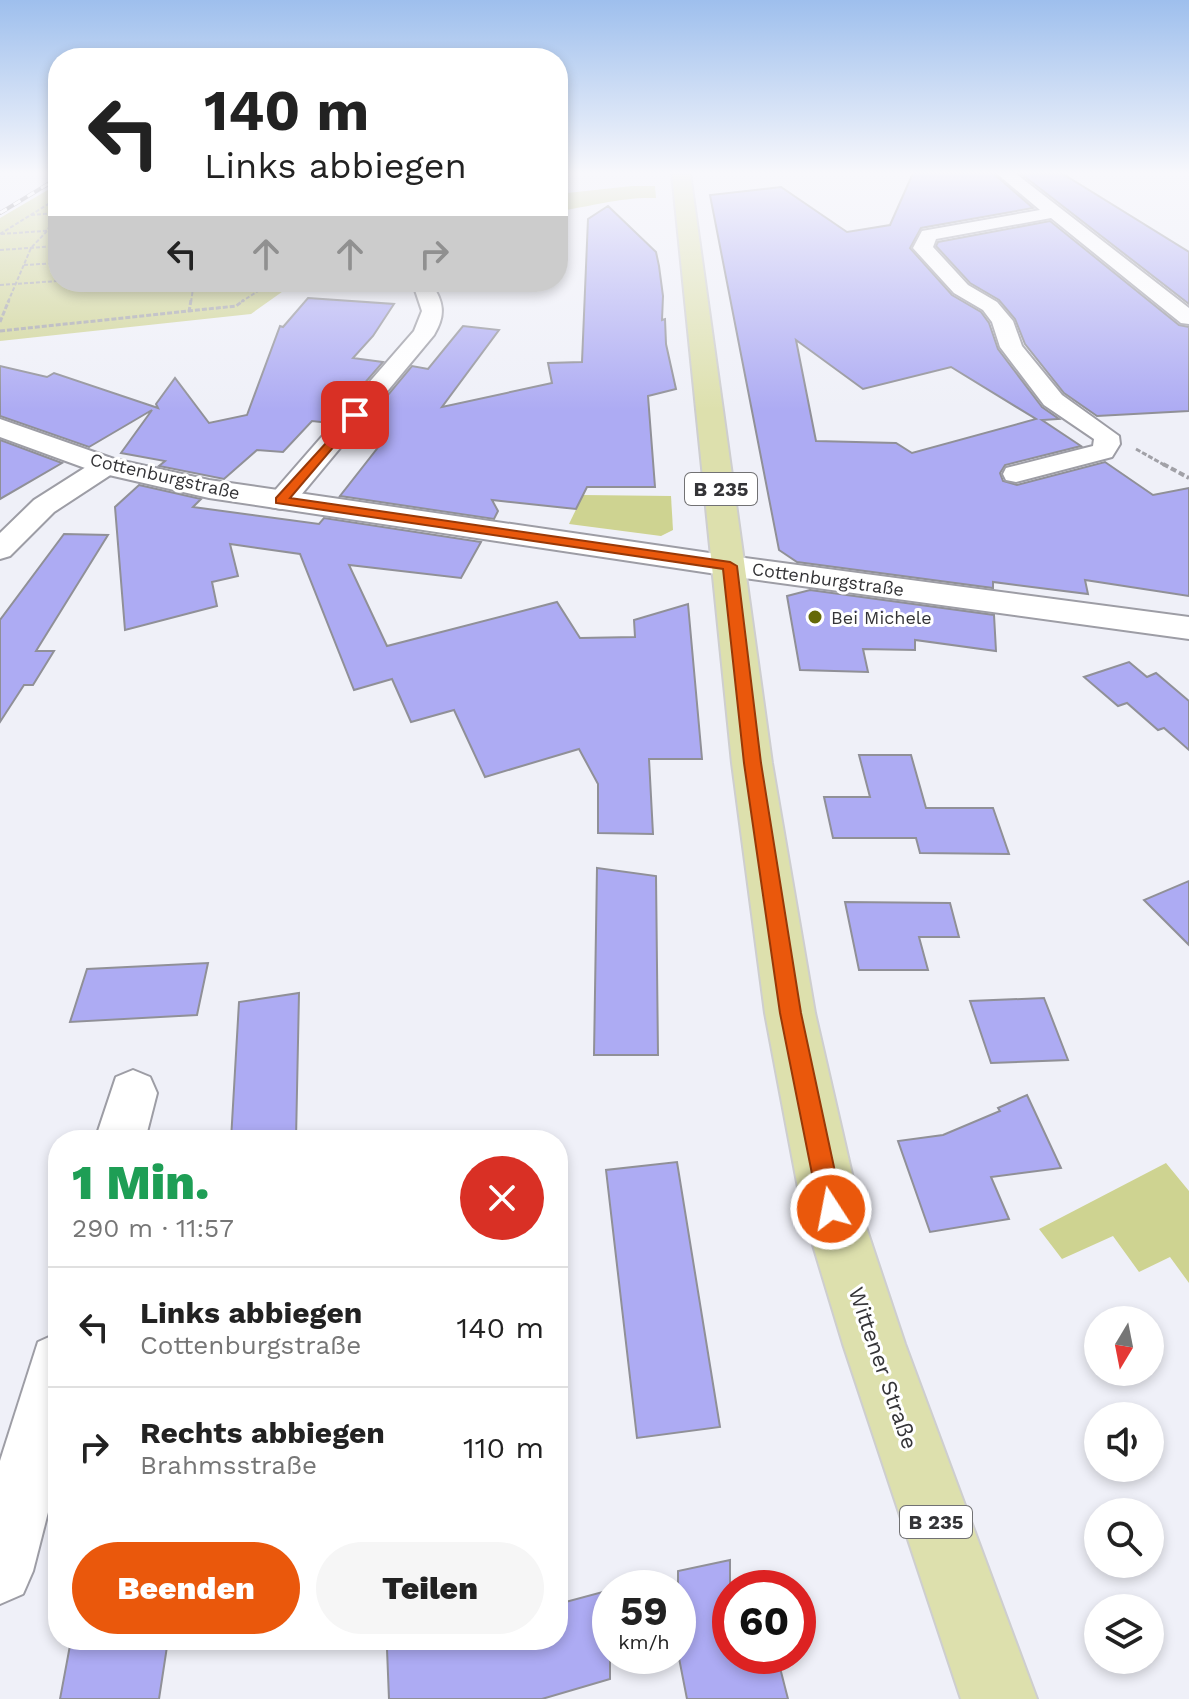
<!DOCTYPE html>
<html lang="de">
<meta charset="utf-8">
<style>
body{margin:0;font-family:"Work Sans",sans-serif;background:#f6f6f6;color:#222;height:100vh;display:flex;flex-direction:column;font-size:30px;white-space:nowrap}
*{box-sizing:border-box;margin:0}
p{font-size:26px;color:#767676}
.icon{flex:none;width:44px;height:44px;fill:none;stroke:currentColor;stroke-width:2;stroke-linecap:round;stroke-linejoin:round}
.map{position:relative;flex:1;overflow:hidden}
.side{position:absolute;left:48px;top:1130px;width:520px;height:520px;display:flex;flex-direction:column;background:#fff;border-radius:32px;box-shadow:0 4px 12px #0003}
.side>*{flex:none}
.guide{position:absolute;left:48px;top:48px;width:520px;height:244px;border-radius:32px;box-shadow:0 4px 12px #0003;background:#fff;color:#222;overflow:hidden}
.needle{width:52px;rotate:190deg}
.controls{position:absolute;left:1084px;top:1306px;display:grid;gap:16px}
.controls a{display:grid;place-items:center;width:80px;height:80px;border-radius:50%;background:#fff;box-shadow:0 4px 12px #0003;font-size:40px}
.speed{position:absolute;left:592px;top:1570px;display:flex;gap:16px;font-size:40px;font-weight:700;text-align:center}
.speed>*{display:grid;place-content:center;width:104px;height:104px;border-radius:50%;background:#fff;box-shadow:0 4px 12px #0003;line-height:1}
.speed small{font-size:20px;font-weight:400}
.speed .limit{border:12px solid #d22;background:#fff;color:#111}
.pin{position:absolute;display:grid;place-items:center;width:68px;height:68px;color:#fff;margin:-34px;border-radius:16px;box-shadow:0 4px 12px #0006}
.me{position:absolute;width:88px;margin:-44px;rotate:349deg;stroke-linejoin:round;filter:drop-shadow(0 0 6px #0008)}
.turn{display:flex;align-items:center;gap:28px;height:168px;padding:0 24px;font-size:36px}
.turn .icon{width:104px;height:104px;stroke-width:2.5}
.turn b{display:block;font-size:56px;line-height:68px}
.lanes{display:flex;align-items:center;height:76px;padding:0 24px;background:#0003;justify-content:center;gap:40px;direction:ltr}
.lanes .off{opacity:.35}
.round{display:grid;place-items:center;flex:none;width:84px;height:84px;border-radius:42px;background:#f6f6f6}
.overview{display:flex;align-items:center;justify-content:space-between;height:136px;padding:0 24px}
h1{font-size:48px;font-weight:800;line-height:60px;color:#1e9e55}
.primary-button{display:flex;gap:16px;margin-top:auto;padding:16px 24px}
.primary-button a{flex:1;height:92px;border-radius:48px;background:#ea580c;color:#fff;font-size:32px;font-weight:800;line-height:92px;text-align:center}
.primary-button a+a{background:#f6f6f6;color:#222}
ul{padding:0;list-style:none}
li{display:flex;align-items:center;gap:24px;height:120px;padding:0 24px;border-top:2px solid #e0e0e0}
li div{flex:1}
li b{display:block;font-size:30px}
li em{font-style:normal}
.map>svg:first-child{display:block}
</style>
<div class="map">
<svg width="1189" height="1699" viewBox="0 0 1189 1699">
<rect width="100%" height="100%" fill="#eff0f8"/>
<g fill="#ced391">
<polygon points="58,184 58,282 296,282 251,314 0,341 0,218"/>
<path d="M 632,186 L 655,186 L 656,198 C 619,197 595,206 558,211 L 558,194 Z"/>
<polygon points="583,495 671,496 673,530 661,536 569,524"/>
<polygon points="1166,1163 1189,1191 1189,1283 1170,1257 1139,1272 1113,1236 1062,1259 1039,1229"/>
</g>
<g fill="#adabf3" stroke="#909097" stroke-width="2" fill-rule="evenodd">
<path d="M 913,173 L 993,173 L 1033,208 L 921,228 L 910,248 L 952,295 L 981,312 L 989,323 L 998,349 L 1042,407 L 1059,419 L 1042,420 L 1081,446 L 1005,465 L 1000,473 L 1003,481 L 1017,485 L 1105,462 L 1153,495 L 1189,488 L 1189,596 L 1085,580 L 1088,594 L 993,582 L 993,588 L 797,562 L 779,550 L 710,195 L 781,187 L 847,232 L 890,225 ZM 796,340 L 863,389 L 951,367 L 1036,419 L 912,453 L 896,443 L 816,441 Z"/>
<polygon points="1020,173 1063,174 1189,252 1189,304"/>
<polygon points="608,206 656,252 659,266 663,296 662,320 665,319 666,344 676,389 648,396 655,487 587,487 576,509 492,500 498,511 494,519 340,496 383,441 353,437 412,366 428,369 463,326 499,330 442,407 552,383 548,363 582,362 588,219"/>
<polygon points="1050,221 1179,325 1189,327 1189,411 1097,416 1064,393 1025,344 1015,319 999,300 970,283 936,246 938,242"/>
<polygon points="308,298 394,304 373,336 353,358 383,362 330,423 312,421 283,452 257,450 224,479 159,466 165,461 121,453 152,410 89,447 0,416 0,366 47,377 54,373 158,408 156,404 175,378 209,423 247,415 280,326 283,327"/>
<polygon points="0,440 62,463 0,499"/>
<polygon points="139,485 201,499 193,507 319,524 324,518 481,542 461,578 349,565 387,646 557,602 580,638 635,637 634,620 688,604 702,759 649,759 653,834 598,833 598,784 579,749 485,777 454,710 411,722 392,679 354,690 300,554 230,544 238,576 212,582 217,606 125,630 115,507"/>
<polygon points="64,534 108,535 36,651 54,651 33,685 24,685 0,722 0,620"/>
<polygon points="810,590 994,615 996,651 915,640 915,650 863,649 868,672 800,670 787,596"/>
<polygon points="1129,662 1147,677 1156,673 1189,701 1189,750 1164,728 1158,730 1127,703 1118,706 1084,677"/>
<polygon points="859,755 911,755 926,808 993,808 1009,854 920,853 916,838 833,838 824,797 870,797"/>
<polygon points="597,868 656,876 658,1055 594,1055"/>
<polygon points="1189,881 1189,945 1144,900"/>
<polygon points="845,902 950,903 959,937 919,937 928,970 859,970"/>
<polygon points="208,963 197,1015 70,1022 87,969"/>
<polygon points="299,993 296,1140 231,1140 239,1002"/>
<polygon points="1044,998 1068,1060 991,1063 970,1001"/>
<polygon points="1027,1095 1061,1168 991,1177 1009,1219 930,1232 898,1141 943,1135 1000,1111 998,1108"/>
<polygon points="677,1162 720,1427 637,1438 606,1170"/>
<polygon points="730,1560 730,1656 777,1656 788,1699 687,1699 678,1653 678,1571"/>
<polygon points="610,1590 610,1679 542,1699 389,1699 387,1649 421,1640 558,1640 558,1604"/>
<polygon points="71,1640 168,1640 159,1699 60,1699"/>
</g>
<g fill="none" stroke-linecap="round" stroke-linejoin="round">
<g stroke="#9d9da5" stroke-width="4">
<g id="minor">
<polygon points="996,173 1015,173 1189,308 1189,324 1181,323 1051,218 936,239 933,247 968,285 997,302 1013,321 1022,346 1062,395 1119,436 1120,444 1112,457 1016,482 1006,480 1003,474 1006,468 1093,446 1094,439 1044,405 1000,347 992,322 983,310 954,293 913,248 922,231 1040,210"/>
<path d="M 420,282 L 431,283 C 444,302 446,315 434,335 L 291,507 L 281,509 L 271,507 L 267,501 L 271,495 L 414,331 L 422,311 L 414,287 Z"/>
<polygon points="106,458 115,460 119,466 115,472 54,512 10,556 0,559 0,533 34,500 97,460"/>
<polygon points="133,1070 150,1077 157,1093 145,1140 95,1140 116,1077"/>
<polygon points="58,1333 58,1473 33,1571 23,1594 0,1604 0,1461 38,1342"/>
</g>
</g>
<g stroke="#9d9da5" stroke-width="4">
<polygon id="tertiary" points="0,419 114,459 209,480 730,556 1189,617 1189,639 730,576 209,498 96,472 0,437"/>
</g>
<g stroke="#cececf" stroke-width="4">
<polygon id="primary" points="672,173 690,173 772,763 815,1013 860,1209 905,1344 1037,1699 961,1699 843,1344 802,1209 765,1013 732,763"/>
</g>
<g stroke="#a1a1a7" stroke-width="2" stroke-dasharray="4 2" stroke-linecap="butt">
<polyline points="31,215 57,213"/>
<polyline points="0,234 58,198"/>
<polyline points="1,234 58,230"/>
<polyline points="0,250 58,246"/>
<polyline points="24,265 58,263"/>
<polyline points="0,285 58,281"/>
<polyline points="8,302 31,248 47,231 57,213"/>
<polyline points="191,302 194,282"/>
<polyline points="241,302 272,282"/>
</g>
<g stroke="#a1a1a7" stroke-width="3" stroke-dasharray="5 2" stroke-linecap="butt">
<polyline points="189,312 191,300"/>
<polyline points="0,322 9,300"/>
<polyline points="0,331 236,306 244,300"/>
<polyline points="1136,449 1166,466"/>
</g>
<polyline stroke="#a1a1a7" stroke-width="4" stroke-dasharray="6 3" stroke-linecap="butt" points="1163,464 1189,478"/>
<use href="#minor" fill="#fff" fill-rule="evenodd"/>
<use href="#tertiary" fill="#fff" fill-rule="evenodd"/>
<use href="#primary" fill="#dde0ad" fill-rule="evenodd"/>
<g stroke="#707075" stroke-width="4">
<polyline id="rail" points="0,213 58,178"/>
</g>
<use href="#rail" stroke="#fff" stroke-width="3" stroke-dasharray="8" stroke-linecap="butt"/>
</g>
<linearGradient id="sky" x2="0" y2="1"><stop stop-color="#9ebfed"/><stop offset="0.42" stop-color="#f8f8fc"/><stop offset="1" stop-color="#f8f8fc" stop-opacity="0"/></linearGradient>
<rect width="1189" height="411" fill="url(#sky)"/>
<polygon fill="#ea580c" stroke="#983908" stroke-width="2" points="355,411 359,412 359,417 290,498 730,562 737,566 761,763 801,1013 843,1209 839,1217 831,1221 822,1217 819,1209 780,1013 744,763 723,569 276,503 276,498"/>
<circle fill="#656908" stroke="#fff" stroke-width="3" cx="815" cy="617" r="8"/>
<g text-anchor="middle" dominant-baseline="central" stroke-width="6" stroke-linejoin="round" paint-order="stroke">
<g font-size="18" fill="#343437" stroke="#fff">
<text transform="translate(165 476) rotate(13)">Cottenburgstraße</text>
<text transform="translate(828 579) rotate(8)">Cottenburgstraße</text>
</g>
<g font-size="18" fill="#343437" stroke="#fff" text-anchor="start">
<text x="831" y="617">Bei Michele</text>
</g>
<g fill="#fff" stroke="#717173" stroke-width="2">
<rect x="685" y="473" width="72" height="32" rx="6"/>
<rect x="900" y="1506" width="72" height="32" rx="6"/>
</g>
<g font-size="20" font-weight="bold" fill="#343437">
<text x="721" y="489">B 235</text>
<text x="936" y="1522">B 235</text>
</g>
<g font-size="22" fill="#343437" stroke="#fff">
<text transform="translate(883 1368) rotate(71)">Wittener Straße</text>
</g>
</g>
</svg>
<div class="controls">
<a><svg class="needle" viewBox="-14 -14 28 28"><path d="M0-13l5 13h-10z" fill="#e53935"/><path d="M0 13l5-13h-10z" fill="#767676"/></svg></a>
<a><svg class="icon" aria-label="sound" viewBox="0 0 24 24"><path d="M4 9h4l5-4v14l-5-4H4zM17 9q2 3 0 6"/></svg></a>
<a><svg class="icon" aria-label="search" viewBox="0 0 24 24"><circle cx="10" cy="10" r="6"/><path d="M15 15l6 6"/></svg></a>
<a><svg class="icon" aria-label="layers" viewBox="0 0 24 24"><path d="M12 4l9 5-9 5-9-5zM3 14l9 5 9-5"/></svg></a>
</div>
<div class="speed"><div>59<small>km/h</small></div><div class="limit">60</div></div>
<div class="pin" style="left:355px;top:415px;background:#d93025"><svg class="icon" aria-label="arrive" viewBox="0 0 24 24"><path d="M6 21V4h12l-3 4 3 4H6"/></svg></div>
<svg class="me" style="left:831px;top:1209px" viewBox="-20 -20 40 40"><circle r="17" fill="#ea580c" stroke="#fff" stroke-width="3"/><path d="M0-11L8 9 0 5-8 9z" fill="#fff"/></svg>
<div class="guide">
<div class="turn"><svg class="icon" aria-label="left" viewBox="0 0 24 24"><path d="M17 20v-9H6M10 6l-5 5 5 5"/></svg><div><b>140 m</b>Links abbiegen</div></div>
<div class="lanes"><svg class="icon" aria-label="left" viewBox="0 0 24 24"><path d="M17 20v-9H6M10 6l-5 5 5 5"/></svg><svg class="icon off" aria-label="ahead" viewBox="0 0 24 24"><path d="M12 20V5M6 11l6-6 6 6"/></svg><svg class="icon off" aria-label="ahead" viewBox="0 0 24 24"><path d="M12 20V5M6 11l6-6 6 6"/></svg><svg class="icon off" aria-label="right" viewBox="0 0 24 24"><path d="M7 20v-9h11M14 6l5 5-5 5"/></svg></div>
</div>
<section class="side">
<div class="overview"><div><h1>1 Min.</h1><p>290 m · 11:57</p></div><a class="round" style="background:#d93025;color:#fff"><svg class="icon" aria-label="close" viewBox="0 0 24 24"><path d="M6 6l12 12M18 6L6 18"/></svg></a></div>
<ul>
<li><svg class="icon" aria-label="left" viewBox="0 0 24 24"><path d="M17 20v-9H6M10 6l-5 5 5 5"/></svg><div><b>Links abbiegen</b><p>Cottenburgstraße</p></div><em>140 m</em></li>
<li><svg class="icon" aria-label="right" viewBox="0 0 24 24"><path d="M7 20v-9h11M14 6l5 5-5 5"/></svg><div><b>Rechts abbiegen</b><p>Brahmsstraße</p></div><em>110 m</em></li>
</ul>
<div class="primary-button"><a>Beenden</a><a>Teilen</a></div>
</section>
</div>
